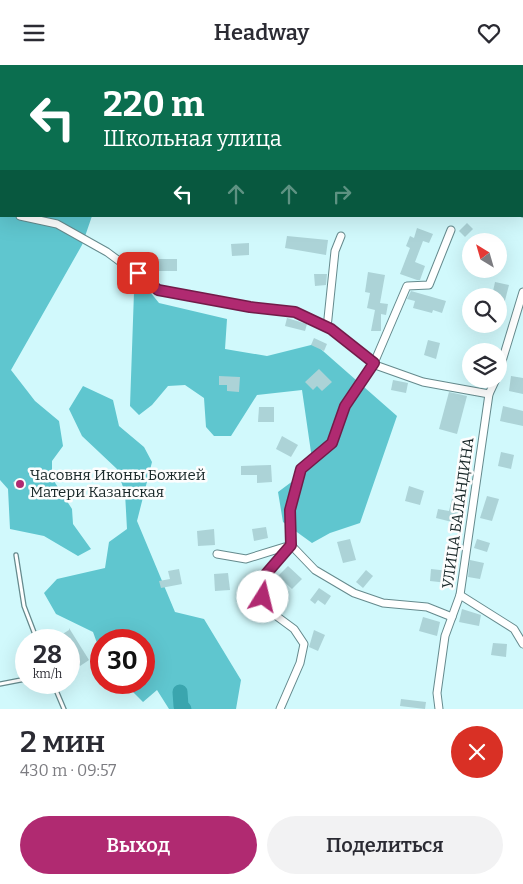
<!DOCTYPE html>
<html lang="ru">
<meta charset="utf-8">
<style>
body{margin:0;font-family:Bitter,serif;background:#f2f2f3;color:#2b2b33;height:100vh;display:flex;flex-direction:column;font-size:19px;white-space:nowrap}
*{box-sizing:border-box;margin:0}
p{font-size:16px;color:#7c7c81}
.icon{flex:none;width:28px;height:28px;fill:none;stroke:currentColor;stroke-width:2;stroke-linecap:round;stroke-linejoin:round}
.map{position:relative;height:644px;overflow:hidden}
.details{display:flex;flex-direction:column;background:#fff;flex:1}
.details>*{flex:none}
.hud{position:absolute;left:0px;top:0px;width:524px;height:152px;box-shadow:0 5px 20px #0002;background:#0b6e4f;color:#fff;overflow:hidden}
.needle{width:32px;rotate:323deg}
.tools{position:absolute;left:462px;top:168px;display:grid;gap:10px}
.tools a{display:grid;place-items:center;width:45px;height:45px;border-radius:50%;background:#fff;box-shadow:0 5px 20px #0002;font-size:25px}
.speed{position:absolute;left:15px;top:564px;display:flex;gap:10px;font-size:25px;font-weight:700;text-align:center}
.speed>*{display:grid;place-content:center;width:65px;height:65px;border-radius:50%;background:#fff;box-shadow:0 5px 20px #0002;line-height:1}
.speed small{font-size:12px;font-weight:400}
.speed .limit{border:8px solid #d22;background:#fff;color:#111}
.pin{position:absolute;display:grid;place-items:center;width:42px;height:42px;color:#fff;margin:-21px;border-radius:10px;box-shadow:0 2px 8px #0006}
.me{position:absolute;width:55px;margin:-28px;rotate:9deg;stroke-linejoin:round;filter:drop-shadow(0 0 4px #0008)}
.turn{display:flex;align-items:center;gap:18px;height:105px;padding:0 20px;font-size:22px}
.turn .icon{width:65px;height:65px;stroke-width:2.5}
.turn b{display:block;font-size:35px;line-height:42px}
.lanes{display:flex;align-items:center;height:48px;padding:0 20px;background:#0003;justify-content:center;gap:25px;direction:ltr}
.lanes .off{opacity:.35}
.round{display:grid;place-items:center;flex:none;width:52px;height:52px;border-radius:26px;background:#f2f2f3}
.summary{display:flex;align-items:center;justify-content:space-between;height:85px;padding:0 20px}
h1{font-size:30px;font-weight:600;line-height:38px}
.button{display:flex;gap:10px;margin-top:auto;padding:10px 20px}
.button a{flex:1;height:58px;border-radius:30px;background:#b02a71;color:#fff;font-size:20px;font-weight:600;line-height:58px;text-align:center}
.button a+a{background:#f2f2f3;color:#2b2b33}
header{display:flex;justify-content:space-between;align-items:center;height:65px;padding:0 20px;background:#fff;font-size:22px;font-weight:600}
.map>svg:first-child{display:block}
</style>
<header><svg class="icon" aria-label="menu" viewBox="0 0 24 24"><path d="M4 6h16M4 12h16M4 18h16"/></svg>Headway<svg class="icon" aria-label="heart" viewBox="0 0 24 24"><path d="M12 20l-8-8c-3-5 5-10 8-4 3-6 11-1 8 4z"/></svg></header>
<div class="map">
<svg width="523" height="644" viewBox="0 0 523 644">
<rect width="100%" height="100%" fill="#d1f9fc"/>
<g fill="#5fc6cf">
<polygon points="0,0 113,1 1,1 1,151 92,151 82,180 11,305 35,336 59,356 63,381 52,396 52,413 72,444 73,459 91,484 78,491 44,471 10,464 8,424 0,415"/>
<polygon points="146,222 159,238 227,254 225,284 267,291 315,279 397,351 360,458 330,468 312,478 283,457 278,427 313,401 302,325 257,330 231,371 214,371 206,362 204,333 185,320 168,321 152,340 139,350 130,341 134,227"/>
<polygon points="83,321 113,335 119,361 144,382 152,397 137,456 175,547 204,554 241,615 236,644 169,644 157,625 143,637 124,618 144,618 144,575 101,575 101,589 93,567 56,549 44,528 57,514 105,503 109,477 127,464 125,428 117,404 82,371 69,344"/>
</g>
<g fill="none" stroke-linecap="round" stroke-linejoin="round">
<polyline stroke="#3aa5ae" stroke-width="15" points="180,627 181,641 184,644"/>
</g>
<g fill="#acd3d7">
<polygon points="467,158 473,164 465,172 459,166"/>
<polygon points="417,163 433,169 429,178 423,176 415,197 425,201 420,215 417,215 400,209 410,183 406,181 410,171 414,173"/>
<polygon points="287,171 328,175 326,190 285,183"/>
<polygon points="249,178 249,190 232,191 231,179"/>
<rect x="158" y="194" width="19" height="12"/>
<polygon points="368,207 385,210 380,238 388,239 386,250 381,249 381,266 371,266 375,245 367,243 370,228 365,227"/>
<polygon points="314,209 327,209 326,220 315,221"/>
<polygon points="495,217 509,220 501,251 499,251 499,231 492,231"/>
<polygon points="411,226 446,236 442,248 433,245 432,248 413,243 415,236 407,234"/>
<polygon points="287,253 307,259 305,266 285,261"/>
<polygon points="314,273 327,279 324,286 311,280"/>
<polygon points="428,275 440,278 436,294 424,290"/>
<polygon points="319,304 332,317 322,326 317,321 313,325 305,317"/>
<polygon points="219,311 240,312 239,327 227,326 227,320 219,320"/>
<polygon points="511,311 523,313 523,329 509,326"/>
<polygon points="393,315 408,318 406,328 391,325"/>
<polygon points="449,327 467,331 457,369 439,364"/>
<polygon points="503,341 523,346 523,361 500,356"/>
<polygon points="259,342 274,342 274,357 258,357"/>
<polygon points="282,371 298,380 291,392 276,384"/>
<polygon points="501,387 514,390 511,404 498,401"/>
<polygon points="271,400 272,417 257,418 257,410 241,410 241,401"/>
<polygon points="24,414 26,422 15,424 13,417"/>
<polygon points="409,421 424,426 420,440 405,436"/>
<polygon points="454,425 465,428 463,440 460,439 456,458 436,453 438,444 449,446"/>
<polygon points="487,431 499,434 492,456 480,453"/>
<polygon points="266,462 268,473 254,476 252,464"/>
<polygon points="214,464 215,480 198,481 197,466"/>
<polygon points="350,474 356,495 343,498 337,477"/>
<polygon points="477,474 490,478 487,487 474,483"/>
<polygon points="470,495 484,498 480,514 468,512"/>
<polygon points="288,501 302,514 292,524 278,511"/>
<polygon points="179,504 182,519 161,523 159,516 170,514 168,506"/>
<polygon points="431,504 449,506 448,518 430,516"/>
<polygon points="366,505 373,511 363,523 356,517"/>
<polygon points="228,508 230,525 215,526 214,509"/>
<polygon points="319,523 331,531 325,540 318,535 315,539 310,535"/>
<polygon points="252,524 256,552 248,553 245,537 239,538 238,531 244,530 243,526"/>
<polygon points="462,544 481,550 479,561 459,557"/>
<polygon points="423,552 440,557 437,571 419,566"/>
<polygon points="69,563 89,595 80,601 69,583 69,575 53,575 69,565"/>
<polygon points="314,565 325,570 318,586 309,582"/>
<polygon points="493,578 507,579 506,592 491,590"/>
<polygon points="401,634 426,637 425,644 400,641"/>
</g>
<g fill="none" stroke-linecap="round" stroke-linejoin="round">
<g stroke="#658a8d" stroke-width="5.5">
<g id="lane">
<polyline points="16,490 24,541 37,575"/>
<polyline points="53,618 64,644"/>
<polyline points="0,619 26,614"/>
</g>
</g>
<g stroke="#658a8d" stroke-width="9">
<g id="street">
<polyline points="467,0 467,1"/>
<polyline points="472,1 477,0"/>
<polyline points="485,1 485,0"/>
<polyline points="0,147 1,147"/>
<polyline points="522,147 523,148"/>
<polyline points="20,151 57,159 107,187 158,225 250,242 295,247 331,265 378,301 423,317 489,329"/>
<polyline points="327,263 335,186 341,171"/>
<polyline points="499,306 523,227"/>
<polyline points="217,489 246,494 291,480 315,505 354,528 383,538 427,542 452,552"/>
<polyline points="460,530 514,564 523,579"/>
<polyline points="280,644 300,598 304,579 294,564 275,550 263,532 266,509 291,480 290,445 301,404 332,378 345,341 374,298 407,221 429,220 451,165"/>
<polyline points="439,644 437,628 445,571 460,530 489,329 496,314"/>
</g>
</g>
<use href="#lane" stroke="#fff" stroke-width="3"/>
<use href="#street" stroke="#fff" stroke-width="7"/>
</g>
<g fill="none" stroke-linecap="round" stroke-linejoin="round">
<g stroke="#721b49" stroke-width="12">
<polyline id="route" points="138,208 158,225 250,242 295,247 331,264 374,298 345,341 332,378 301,404 290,445 291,480 266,509 263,532"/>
</g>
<use href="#route" stroke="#b02a71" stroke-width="9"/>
</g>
<circle fill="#b02a71" stroke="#fdfdfd" stroke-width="2" cx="20" cy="419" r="5"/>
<g text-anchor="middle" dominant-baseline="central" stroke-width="5" stroke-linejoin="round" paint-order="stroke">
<g font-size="15" fill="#182728" stroke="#fdfdfd" text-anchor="start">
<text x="30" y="410">Часовня Иконы Божией<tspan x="30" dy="17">Матери Казанская</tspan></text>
</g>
<g font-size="15" fill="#182728" stroke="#fdfdfd">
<text transform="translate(458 448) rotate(-82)">УЛИЦА БАЛАНДИНА</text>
</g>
</g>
</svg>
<div class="tools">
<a><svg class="needle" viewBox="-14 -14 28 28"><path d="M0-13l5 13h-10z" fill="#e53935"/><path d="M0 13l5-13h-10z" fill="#7c7c81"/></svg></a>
<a><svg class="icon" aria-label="search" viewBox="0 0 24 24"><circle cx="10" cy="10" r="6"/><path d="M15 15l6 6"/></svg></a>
<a><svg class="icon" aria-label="layers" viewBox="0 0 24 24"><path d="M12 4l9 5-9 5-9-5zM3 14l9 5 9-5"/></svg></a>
</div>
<div class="speed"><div>28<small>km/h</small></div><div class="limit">30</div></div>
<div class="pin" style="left:138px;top:208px;background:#d93025"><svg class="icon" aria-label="arrive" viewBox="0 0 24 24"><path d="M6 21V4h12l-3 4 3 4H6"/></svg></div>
<svg class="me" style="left:263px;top:532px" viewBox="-20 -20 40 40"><circle r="19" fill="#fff"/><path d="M0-13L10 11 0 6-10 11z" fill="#b02a71"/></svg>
<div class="hud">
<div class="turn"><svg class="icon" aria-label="left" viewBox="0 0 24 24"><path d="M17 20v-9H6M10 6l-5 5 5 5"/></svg><div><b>220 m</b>Школьная улица</div></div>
<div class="lanes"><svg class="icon" aria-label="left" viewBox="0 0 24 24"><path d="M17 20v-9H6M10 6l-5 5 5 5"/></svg><svg class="icon off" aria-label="ahead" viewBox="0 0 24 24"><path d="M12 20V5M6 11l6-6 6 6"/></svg><svg class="icon off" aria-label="ahead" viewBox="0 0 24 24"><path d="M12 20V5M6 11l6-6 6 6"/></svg><svg class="icon off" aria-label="right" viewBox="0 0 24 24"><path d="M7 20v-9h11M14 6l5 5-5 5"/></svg></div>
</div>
</div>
<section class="details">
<div class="summary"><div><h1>2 мин</h1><p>430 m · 09:57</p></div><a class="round" style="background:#d93025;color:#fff"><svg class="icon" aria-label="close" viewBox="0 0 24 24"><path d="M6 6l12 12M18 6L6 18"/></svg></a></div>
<div class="button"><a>Выход</a><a>Поделиться</a></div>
</section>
